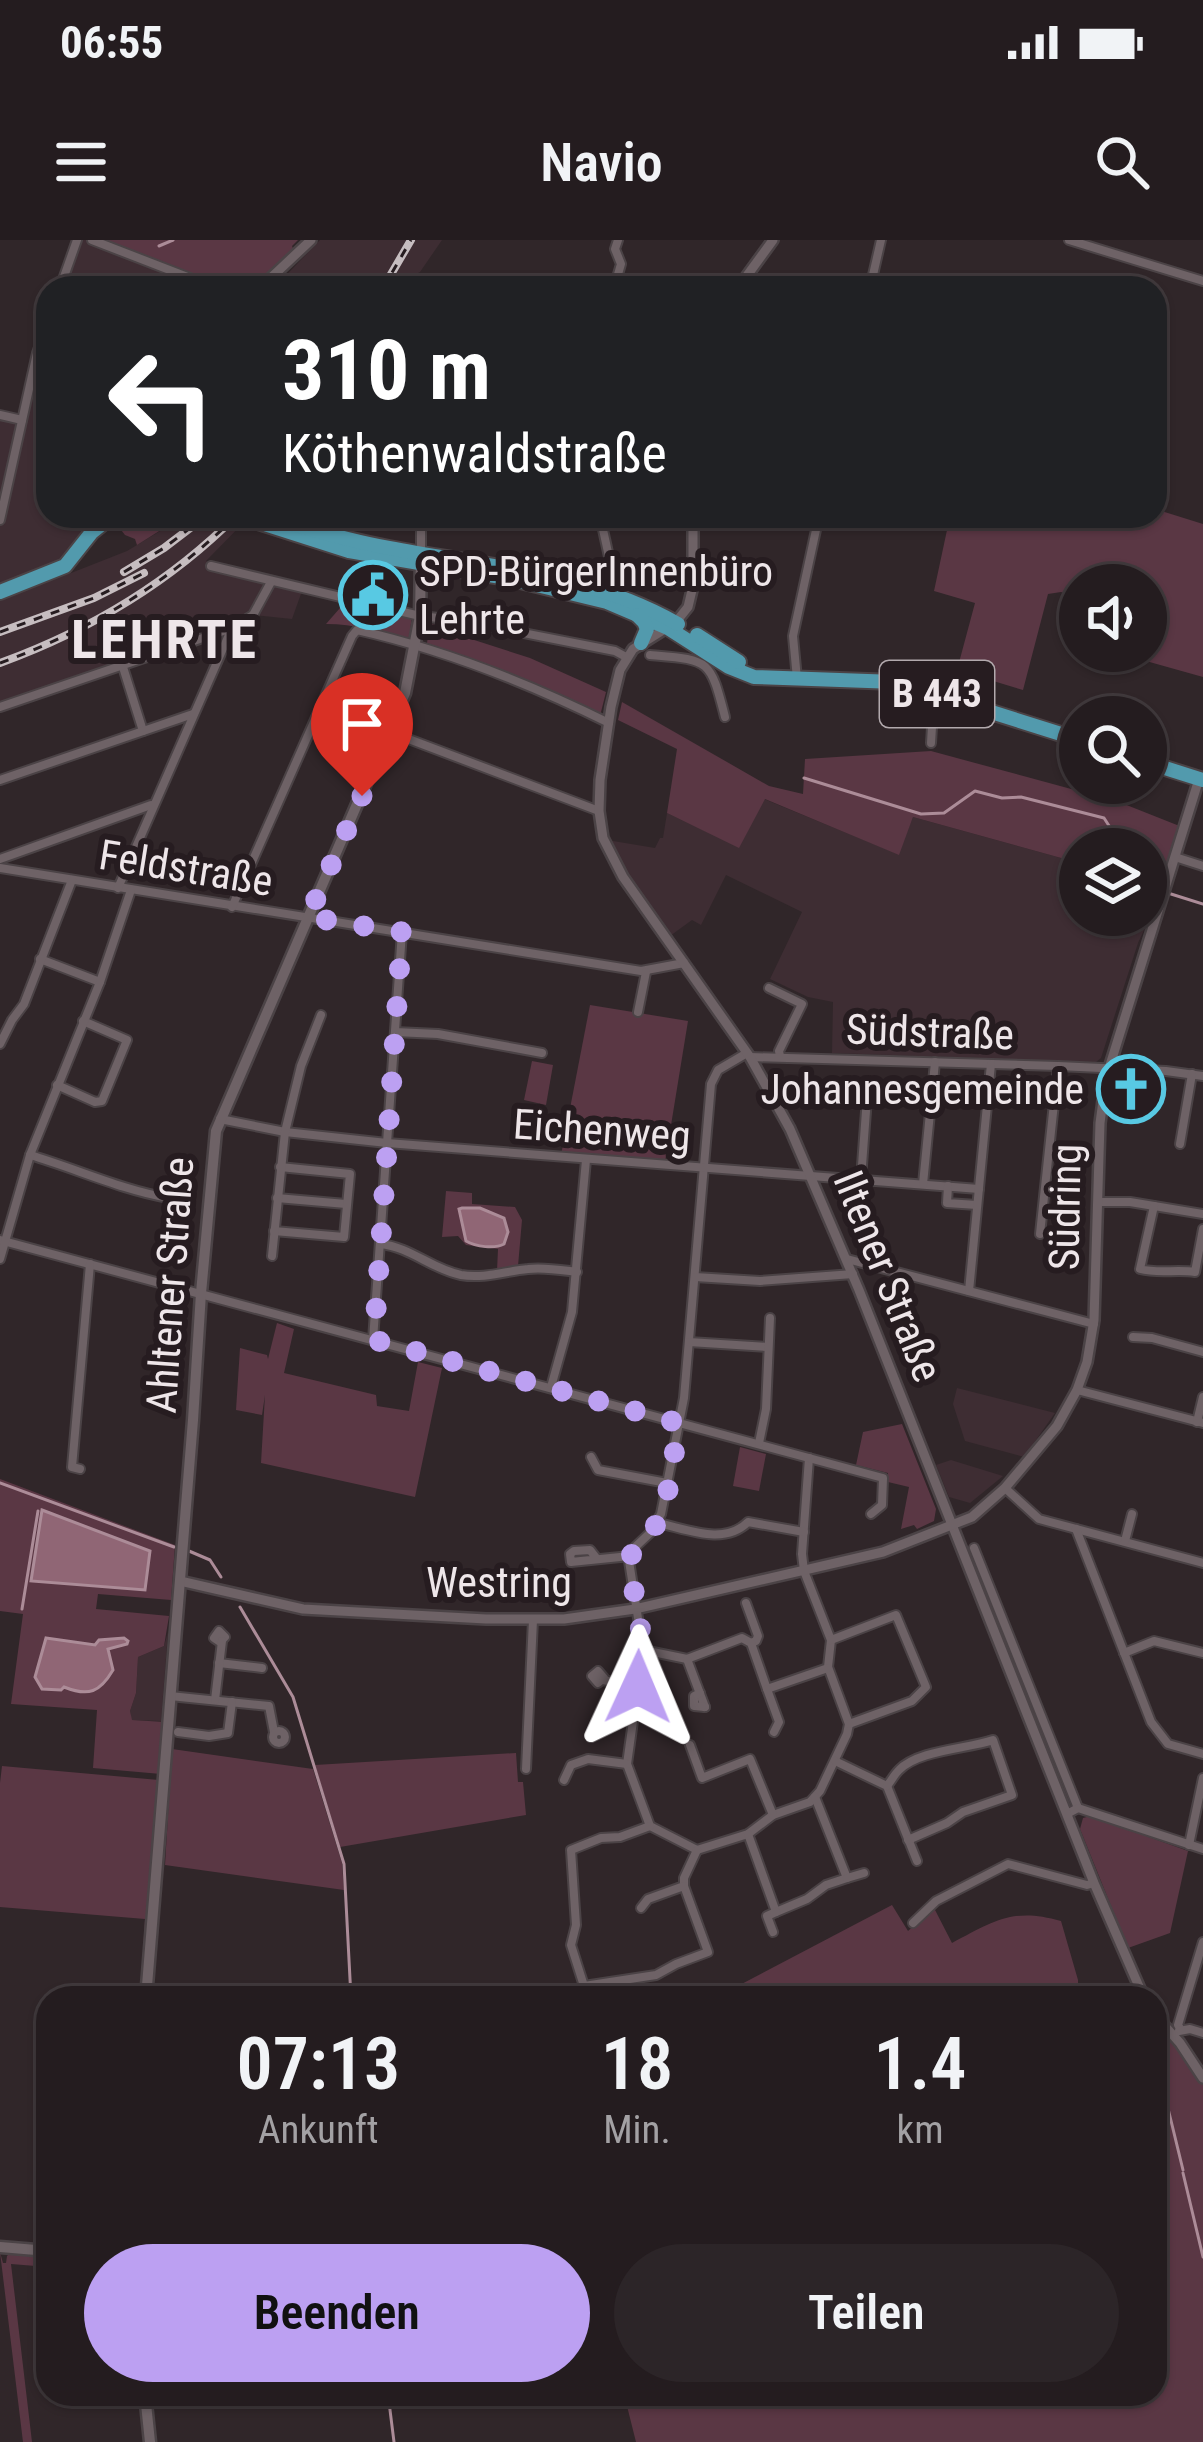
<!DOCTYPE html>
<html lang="de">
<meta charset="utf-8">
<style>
body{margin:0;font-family:"Roboto Condensed",sans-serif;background:#2c2528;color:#f1f3f6;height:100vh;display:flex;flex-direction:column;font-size:45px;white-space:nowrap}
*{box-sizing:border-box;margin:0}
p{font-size:39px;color:#a3a1a4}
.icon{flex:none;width:66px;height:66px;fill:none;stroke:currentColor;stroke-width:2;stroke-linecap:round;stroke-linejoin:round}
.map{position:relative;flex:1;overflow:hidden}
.side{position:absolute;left:36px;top:1746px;width:1131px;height:420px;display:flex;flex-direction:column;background:#241c1f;border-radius:36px;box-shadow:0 3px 9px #0004,0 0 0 3px #413a3d}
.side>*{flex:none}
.banner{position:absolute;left:36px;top:36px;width:1131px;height:252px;border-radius:36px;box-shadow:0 3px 9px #0004,0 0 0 3px #413a3d;background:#202124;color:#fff;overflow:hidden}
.fabs{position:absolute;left:1059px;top:324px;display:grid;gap:24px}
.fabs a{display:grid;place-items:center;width:108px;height:108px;border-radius:50%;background:#241c1f;box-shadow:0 3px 9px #0004,0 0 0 3px #413a3d;font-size:60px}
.pin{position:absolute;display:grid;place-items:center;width:102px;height:102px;color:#fff;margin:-123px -51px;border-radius:50% 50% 50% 0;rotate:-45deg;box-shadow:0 0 12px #0007}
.pin .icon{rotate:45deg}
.me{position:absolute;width:132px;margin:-66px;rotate:1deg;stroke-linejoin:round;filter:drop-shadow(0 0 9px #0008)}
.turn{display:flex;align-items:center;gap:42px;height:252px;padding:0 48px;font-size:54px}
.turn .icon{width:156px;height:156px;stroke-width:2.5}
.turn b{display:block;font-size:84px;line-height:102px}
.eta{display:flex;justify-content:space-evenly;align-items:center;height:204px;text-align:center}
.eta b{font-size:72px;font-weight:600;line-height:84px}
.button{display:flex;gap:24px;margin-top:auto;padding:24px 48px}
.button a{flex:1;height:138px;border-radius:72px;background:#bca0f2;color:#111;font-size:48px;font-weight:600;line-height:138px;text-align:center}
.button a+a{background:#2c2528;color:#f1f3f6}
.status{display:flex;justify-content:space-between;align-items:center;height:84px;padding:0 60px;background:#241c1f;direction:ltr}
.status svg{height:33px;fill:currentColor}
header{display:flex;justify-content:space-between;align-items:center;height:156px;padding:0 48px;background:#241c1f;font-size:54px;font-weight:600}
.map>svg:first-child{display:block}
</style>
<div class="status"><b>06:55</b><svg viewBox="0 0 49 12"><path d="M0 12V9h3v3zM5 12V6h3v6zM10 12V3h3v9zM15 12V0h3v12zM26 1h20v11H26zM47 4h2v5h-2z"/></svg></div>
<header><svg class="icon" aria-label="menu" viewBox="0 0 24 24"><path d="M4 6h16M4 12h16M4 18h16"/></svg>Navio<svg class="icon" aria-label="search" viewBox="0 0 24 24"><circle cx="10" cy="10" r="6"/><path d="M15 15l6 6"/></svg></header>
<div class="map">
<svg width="1203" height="2202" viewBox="0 0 1203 2202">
<rect width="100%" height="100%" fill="#302629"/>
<g fill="#3e2d33">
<polygon points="80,0 99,0 225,48 61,48"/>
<polygon points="320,0 442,0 420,32 412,36 404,48 274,48"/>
<polygon points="48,82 48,276 115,276 66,320 0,347 0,179 18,182"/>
<polygon points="185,276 250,276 206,321 236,328 280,346 302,351 292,379 244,374 211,381 210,389 0,463 0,361 127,311"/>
<polygon points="764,559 898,614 913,577 1072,621 1080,628 1080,675 1146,675 1146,657 1158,660 1138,703 1101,818 1096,822 832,813 833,762 808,757 770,739 802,672 726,635 701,685 692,680 670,696 629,637 607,600 655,608 660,598 663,598 667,573 739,607"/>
<polygon points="957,1148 1055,1173 1024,1217 965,1201 953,1164"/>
<polygon points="951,1220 1003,1236 970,1263 949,1257 936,1225"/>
<polygon points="168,1392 161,1481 131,1480 130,1471 136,1453 138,1417 164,1406"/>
</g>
<g fill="#5a3744">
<path d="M 99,0 L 298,0 L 292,6 L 294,11 C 280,24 265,44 246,45 L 243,48 L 225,48 Z"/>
<polygon points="1155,269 1203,284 1203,437 1121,414 1122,411 1146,411 1146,345 1080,345 1080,358 1061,352 1048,354 1023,450 957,430 975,363 934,351 950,276 1155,276"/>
<polygon points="142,276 183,276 137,305 135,299 125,295 118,286"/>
<path d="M 352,362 L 412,376 L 409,399 C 381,392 354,384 326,384 L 340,368 Z"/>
<polygon points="430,384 469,391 468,398 530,418 606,452 600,476 541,447 427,403"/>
<polygon points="622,462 769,546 803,554 805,519 931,511 1119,562 1182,587 1158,660 1146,657 1146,609 1080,609 1080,628 1072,621 913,577 899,615 765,559 739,608 667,573 677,509 618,480"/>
<polygon points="590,765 688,781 665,922 561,915"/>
<polygon points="532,821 553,825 546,865 524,860"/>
<polygon points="446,951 472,953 472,964 515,967 522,980 518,1026 497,1031 498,1009 466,1005 458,996 442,997"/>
<polygon points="277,1083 294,1089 284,1133 376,1155 377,1166 409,1171 418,1122 442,1128 415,1257 261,1223 265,1155 262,1175 236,1170 240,1108 267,1115 268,1119"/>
<polygon points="902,1184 936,1269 934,1281 917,1289 914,1285 901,1289 909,1247 888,1242 888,1233 856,1225 863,1192"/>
<polygon points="740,1207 766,1214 759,1251 733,1246"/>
<polygon points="0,1239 175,1305 171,1360 98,1354 96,1369 169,1376 164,1406 138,1417 136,1453 130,1471 132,1480 165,1482 161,1534 93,1528 97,1470 11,1464 23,1374 0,1371"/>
<polygon points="172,1509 313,1529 342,1623 344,1650 165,1625"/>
<polygon points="516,1513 518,1542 523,1542 526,1575 340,1607 315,1525"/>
<polygon points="2,1526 159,1540 159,1562 155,1563 158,1564 155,1609 151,1609 155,1611 143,1758 140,1758 145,1679 0,1667 0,1543"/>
<polygon points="1090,1576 1188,1611 1170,1693 1128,1708 1080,1589 1083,1578"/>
<path d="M 892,1665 L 908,1691 L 934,1668 L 952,1703 C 994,1681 1013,1667 1061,1681 L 1078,1740 L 1078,1758 L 715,1758 Z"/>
<polygon points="1155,1779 1203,1844 1203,2202 636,2202 624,2154 1155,2154"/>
<polygon points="0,2012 3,2023 6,2023 7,2016 11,2012 48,2015 48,2027 11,2024 32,2202 23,2202"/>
</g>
<g fill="#906675" stroke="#ac8c98" stroke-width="3">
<path d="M 462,968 L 480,968 L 504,978 L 508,992 L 504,1004 C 495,1009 476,1007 466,1001 L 459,969 Z"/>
<polygon points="42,1270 150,1311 145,1350 31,1341"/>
<path d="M 46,1398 L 95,1405 L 99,1400 L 124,1398 L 128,1401 L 127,1404 L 108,1409 L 113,1430 C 100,1452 89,1457 64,1447 L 61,1450 L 42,1449 L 35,1437 Z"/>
</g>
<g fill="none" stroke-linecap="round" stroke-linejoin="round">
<g stroke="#ac8c98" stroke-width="3">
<polyline points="159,6 173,0"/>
<polyline points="804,538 921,574 944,573 975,551 1002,558 1021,557 1104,578 1124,609"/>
<polyline points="1146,646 1157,649"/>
<polyline points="1171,654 1203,664"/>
<polyline points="0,1243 174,1307"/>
<polyline points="189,1311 210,1320 221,1337"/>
<polyline points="240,1367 293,1457 344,1624 351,1758"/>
<polyline points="22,1369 38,1271"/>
<polyline points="1155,1815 1183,1930"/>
<polyline points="1183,1933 1203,2017"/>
<polyline points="388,2154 394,2202"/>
</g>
<g stroke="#4b4346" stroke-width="12">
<g id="minor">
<polyline points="92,0 216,48"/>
<polyline points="1069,0 1203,41"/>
<polyline points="60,48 77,0"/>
<polyline points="614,48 621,24 615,9 618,0"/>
<polyline points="870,48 881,0"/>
<polyline points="0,175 22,180"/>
<polyline points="308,276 338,283 347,276"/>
<polyline points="421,276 421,313"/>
<polyline points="600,276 613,335"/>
<polyline points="875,276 878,277"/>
<polyline points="0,280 37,113 48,82"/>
<polyline points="211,326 420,376 457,380 615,411 626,417"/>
<path d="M 650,415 C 709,420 710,418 725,477"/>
<polyline points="122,424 143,491"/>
<polyline points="797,439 793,396 819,276"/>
<polyline points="0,467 232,388 253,375 271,342"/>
<polyline points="390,492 599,571"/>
<polyline points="931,503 934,454"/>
<polyline points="0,540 193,474"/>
<polyline points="1175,617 1203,626"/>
<polyline points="0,619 151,565"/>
<polyline points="0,628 641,731 684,723"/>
<polyline points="118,648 232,388"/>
<path d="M 232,667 L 352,396 L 357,390 C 446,410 528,443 609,483"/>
<polyline points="40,719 100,742"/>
<polyline points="769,748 802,764 779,811 780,816"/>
<polyline points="638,772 646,732"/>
<polyline points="395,792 438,794 542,813"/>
<polyline points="0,804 12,780 24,764 72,640"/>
<polyline points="747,813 718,830 711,844 684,1158 661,1274 650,1293 633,1309 629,1321 643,1410 627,1524 650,1586 697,1610 748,1594 773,1575 810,1562 820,1551 847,1494 849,1484 828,1427 831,1400 804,1331 802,1314 809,1218"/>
<polyline points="750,817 1058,826 1166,831 1203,836"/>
<polyline points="57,845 95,862 102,861 127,800 83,781"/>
<polyline points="220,879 285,892 387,903 979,949"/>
<polyline points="1180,904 1192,834"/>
<path d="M 30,915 C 77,929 122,950 169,958"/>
<polyline points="861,939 866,871"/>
<polyline points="923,944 935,822"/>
<polyline points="948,946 947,963 977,965"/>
<polyline points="277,958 346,964"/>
<polyline points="1098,962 1130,962 1203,974"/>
<path d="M 1154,966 L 1140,1029 C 1159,1034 1176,1029 1195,1032 L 1203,989"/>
<polyline points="274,991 344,997 350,934 280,927"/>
<polyline points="1040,994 1058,826"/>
<polyline points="0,1000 883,1238 882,1265 871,1274"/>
<path d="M 380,1004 C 411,1007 431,1029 461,1035 C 484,1039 506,1031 528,1029 C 544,1027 561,1030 577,1032"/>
<polyline points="272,1016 285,892 301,826 321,775"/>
<polyline points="0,1019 30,915 100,742 131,650"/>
<polyline points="847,1019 1094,1084"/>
<polyline points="695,1037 760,1041 853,1034"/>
<polyline points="969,1051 991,824"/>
<polyline points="1133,1097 1152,1098 1203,1112"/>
<polyline points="373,1100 402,692"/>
<polyline points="689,1102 768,1107"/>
<polyline points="551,1147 572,1072 586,920"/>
<polyline points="1077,1150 1203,1183"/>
<polyline points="1197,1182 1203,1157"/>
<polyline points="759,1203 766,1169 770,1078"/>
<polyline points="591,1217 598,1230 667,1243"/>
<polyline points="80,1229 72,1227 90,1024"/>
<polyline points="1005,1248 1039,1279 1203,1323"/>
<path d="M 658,1283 C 687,1289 724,1306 748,1282 L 804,1292"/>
<polyline points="1076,1289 1151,1482 1168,1504 1203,1514"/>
<polyline points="1125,1301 1132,1274"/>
<polyline points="974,1308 1078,1568"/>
<polyline points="597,1319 590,1310 574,1311 570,1314 571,1322 630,1316"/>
<polyline points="746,1363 758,1396 756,1401 751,1403"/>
<polygon points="219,1391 225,1397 220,1402 214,1398"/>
<polyline points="831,1400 896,1375 926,1447 912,1461 849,1484"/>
<polyline points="643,1410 687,1419 742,1398 751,1403 767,1449 828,1428"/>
<polyline points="1124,1413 1154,1401 1203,1413"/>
<polyline points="687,1419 705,1467"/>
<polyline points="219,1423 262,1428"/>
<polygon points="598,1431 604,1438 598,1443 592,1436"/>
<polyline points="603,1440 638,1447"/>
<polyline points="767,1449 779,1482 774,1492"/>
<polyline points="700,1453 694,1456 694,1466 705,1467"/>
<polyline points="170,1456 269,1466 274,1492"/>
<polyline points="215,1460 222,1401"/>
<circle cx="279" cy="1497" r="6"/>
<polyline points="178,1492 209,1496 228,1493 232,1462"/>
<polyline points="690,1505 702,1538 750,1519 773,1575"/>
<polyline points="835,1521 887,1546 917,1621"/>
<polyline points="526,1529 533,1380"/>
<polyline points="564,1540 571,1525 588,1519 627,1524"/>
<path d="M 887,1546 C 891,1541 894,1535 899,1530 C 918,1510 967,1509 993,1500 L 1012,1555 L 963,1572 L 947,1583 L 908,1600"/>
<polyline points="1067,1574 1078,1568 1203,1609"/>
<polyline points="650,1586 620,1597 601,1598 571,1610 576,1685 571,1705 584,1746 656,1735 676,1724 708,1712 684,1646 684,1638 697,1610"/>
<polyline points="748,1594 776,1672 807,1659 826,1645 847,1638 815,1557"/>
<polyline points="1189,1605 1203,1538"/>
<polyline points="847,1638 864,1633"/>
<polyline points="641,1668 648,1659 684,1646"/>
<polyline points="913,1683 936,1661 1008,1624 1087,1645 1094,1643"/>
<polyline points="773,1692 767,1676 776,1672"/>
<polyline points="1181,1790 1178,1785 1203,1702"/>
<polyline points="1179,1791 1190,1789 1203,1793"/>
</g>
</g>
<g stroke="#4b4346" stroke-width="14">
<g id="tertiary">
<polyline points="260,48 311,0"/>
<polyline points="738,48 773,0"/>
<polyline points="693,276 693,346 688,367 676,382 633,409 620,430 611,467 600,540 599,571 603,598 623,637 750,817 790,889 859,1050 1094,1643 1144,1758"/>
<polyline points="180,1341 303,1369 486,1379 564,1379 635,1369 883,1312 972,1277 1005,1248 1057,1186 1077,1150 1087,1122 1094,1080 1100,883 1106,838 1199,539"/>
<polyline points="1155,1775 1180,1803 1203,1838"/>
</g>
</g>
<g stroke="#4b4346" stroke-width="15">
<g id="secondary">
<polyline points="146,1758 193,1180 201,1053 216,891 405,453 420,376 421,317"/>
<polyline points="0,2007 48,2011"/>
<polyline points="145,2154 150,2202"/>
</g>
</g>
<g stroke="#4b4346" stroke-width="18">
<g id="primary">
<polyline points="239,276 349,311 512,339 607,362 668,388 729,427 754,437 896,442 1080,500"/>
<path d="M 289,283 C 323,293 355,302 389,308 C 488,327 589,333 678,384"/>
<polyline points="0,352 65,326 92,292 112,276"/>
<polyline points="637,375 644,382 647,389 641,403"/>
<polyline points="697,395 739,422"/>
<polyline points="1146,522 1203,540"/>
</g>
</g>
<use href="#minor" stroke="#6e6266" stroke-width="8"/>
<use href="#tertiary" stroke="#6e6266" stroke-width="9"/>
<use href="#secondary" stroke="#6e6266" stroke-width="10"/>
<use href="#primary" stroke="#529aad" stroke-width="14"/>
<g stroke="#c6bdc0" stroke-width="8">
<g id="rail">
<polyline points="383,48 411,0"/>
<polyline points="124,332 164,308 206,276"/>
<polyline points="0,392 94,358 144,333"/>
<path d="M 0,423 C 88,391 169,343 236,276"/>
</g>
</g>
<use href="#rail" stroke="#261c20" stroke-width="3" stroke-dasharray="9" stroke-linecap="butt"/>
</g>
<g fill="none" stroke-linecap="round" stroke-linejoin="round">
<path stroke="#bca0f2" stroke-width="21" stroke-dasharray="0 37.8" d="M 362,556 L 308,677 L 402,692 L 374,1100 L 679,1183 C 674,1209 670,1259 658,1281 C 650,1297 634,1304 629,1321 L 644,1410 L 638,1447"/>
</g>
<defs>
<g id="civic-ring" transform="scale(3.45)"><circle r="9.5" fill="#261c20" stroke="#58c9e3" stroke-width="1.5"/><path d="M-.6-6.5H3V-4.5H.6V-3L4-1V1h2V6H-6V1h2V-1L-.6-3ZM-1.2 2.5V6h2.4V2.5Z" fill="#58c9e3"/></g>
<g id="church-ring" transform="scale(3.45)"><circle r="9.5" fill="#261c20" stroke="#58c9e3" stroke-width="1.5"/><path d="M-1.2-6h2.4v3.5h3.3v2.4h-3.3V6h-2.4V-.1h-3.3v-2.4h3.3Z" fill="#58c9e3"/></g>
</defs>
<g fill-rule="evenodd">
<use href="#civic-ring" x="373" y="355"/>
<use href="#church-ring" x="1131" y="849"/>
</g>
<g text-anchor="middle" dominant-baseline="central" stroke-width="12" stroke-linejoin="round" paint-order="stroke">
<rect fill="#261c20" stroke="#b2a9ad" stroke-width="3" x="880" y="421" width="114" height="66" rx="9"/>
<g font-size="39" font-weight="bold" fill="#eee6e9">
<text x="937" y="454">B 443</text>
</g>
<g font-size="42" fill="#eee6e9" stroke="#261c20" text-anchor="start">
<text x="419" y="331">SPD-BürgerInnenbüro<tspan x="419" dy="48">Lehrte</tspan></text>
<text x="1084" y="849" text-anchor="end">Johannesgemeinde</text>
</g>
<g font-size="42" fill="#eee6e9" stroke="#261c20">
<text transform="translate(186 628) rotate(9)">Feldstraße</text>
<text transform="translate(930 792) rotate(2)">Südstraße</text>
<text transform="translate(602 890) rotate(4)">Eichenweg</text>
<text transform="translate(1065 967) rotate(-89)">Südring</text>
<text transform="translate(888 1036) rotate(68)">Iltener Straße</text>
<text transform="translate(170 1045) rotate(-86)">Ahltener Straße</text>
<text x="499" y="1342">Westring</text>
</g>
<g font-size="54" font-weight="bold" letter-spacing="3" fill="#eee6e9" stroke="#261c20">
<text x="165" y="399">LEHRTE</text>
</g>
</g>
</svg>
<div class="fabs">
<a><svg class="icon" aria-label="sound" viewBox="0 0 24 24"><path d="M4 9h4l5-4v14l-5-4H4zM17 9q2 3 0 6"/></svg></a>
<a><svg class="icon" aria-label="search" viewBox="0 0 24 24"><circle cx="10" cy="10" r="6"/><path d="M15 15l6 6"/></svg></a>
<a><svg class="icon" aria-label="layers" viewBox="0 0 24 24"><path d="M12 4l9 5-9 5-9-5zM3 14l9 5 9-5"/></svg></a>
</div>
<div class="pin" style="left:362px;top:556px;background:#d93025"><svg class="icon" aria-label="arrive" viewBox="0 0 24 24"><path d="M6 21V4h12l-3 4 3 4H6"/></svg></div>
<svg class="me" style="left:638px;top:1447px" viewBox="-20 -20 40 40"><path d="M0-17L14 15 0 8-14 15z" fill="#bca0f2" stroke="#fff" stroke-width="4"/></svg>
<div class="banner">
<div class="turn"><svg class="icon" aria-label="left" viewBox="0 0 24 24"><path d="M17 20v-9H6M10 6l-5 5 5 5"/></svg><div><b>310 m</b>Köthenwaldstraße</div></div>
</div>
<section class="side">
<div class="eta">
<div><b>07:13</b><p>Ankunft</p></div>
<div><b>18</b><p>Min.</p></div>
<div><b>1.4</b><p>km</p></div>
</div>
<div class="button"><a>Beenden</a><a>Teilen</a></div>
</section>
</div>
